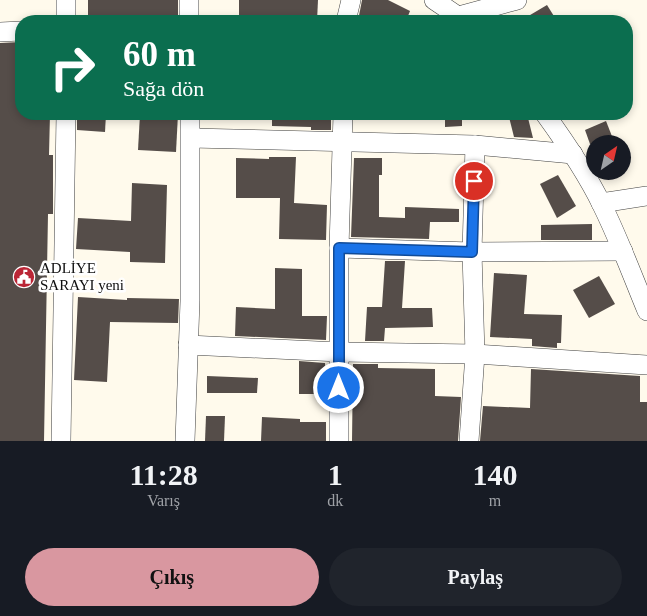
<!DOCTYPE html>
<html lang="tr">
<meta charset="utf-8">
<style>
body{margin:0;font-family:Georgia,serif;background:#20242c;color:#f1f3f6;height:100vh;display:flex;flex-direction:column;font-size:19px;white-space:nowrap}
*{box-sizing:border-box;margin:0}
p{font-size:16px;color:#9ea1a6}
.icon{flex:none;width:28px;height:28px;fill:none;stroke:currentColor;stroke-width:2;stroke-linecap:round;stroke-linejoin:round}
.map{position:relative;height:441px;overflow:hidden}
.panel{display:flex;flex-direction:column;background:#171b24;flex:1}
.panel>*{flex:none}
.top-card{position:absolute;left:15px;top:15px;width:618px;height:105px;border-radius:20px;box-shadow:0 2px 8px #0003;background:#0b6e4f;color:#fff;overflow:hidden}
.needle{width:32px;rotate:34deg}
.fabs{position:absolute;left:586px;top:135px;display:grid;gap:10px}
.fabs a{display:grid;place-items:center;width:45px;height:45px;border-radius:50%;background:#171b24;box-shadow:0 2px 8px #0003;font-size:25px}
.pin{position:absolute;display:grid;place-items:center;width:42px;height:42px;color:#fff;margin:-21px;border:2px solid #fff;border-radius:50%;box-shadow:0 1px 5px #0007}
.me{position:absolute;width:55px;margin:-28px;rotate:0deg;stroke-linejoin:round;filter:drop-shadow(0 0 4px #0008)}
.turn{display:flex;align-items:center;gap:18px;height:105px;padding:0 25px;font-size:22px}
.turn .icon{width:65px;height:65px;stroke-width:2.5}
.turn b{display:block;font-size:35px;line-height:42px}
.eta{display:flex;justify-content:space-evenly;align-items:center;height:85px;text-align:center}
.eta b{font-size:30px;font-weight:800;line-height:35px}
.cta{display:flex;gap:10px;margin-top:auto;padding:10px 25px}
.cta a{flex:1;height:58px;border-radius:30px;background:#d997a0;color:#111;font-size:20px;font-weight:800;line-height:58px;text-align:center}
.cta a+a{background:#20242c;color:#f1f3f6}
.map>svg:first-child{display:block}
</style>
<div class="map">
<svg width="647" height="441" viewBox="0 0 647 441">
<rect width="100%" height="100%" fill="#fffaec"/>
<g fill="#554d49">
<rect x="88" y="0" width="90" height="21"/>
<polygon points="239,0 318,0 317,21 239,21"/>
<polygon points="362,0 388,0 410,11 406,21 358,21"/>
<polygon points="547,5 557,21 520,21"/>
<polygon points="21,42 21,114 50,114 49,155 53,155 53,214 48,214 44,441 0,441 0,43"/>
<polygon points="77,114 106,114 105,132 77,130"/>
<polygon points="140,114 178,114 176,152 138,150"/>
<polygon points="272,114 331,114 331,130 311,130 311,127 272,126"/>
<polygon points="445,114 462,114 462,126 445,127"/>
<polygon points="527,114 533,138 514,137 509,117"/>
<polygon points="606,121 615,144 590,144 585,130"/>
<polygon points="269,157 296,157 294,203 327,205 326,240 279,239 280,198 236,198 236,158 269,159"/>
<polygon points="354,158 382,158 382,175 379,175 379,217 405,218 405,207 459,209 459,222 430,222 429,239 351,237"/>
<polygon points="558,175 576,206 557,218 540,184"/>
<polygon points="132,183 167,185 165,263 130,262 130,252 76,249 78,218 131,221"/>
<polygon points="592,224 592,240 541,240 541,225"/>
<polygon points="385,261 405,261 402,308 432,308 433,327 385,328 384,341 365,341 367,307 382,307"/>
<polygon points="275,268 302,269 302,316 327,316 326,340 235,336 236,307 275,309"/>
<polygon points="494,273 527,275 524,314 562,315 561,343 557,343 557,348 532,346 532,339 490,337"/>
<polygon points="599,276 615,304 589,318 573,290"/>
<polygon points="78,297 127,300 127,298 179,299 178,323 110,322 107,382 74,380"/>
<polygon points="299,361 325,363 326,394 299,394"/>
<polygon points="353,364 378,364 378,368 435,369 435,396 461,397 458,441 352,441"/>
<polygon points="531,369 640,376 640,402 647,402 647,441 480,441 483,406 530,408"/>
<polygon points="207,376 258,378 257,393 207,393"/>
<polygon points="206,416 225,416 224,441 205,441"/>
<polygon points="262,417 300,419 300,422 326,422 326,441 261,441"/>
</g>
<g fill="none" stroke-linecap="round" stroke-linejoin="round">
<g stroke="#404040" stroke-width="20">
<g id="street">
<polyline points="66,0 66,21"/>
<polyline points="189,0 189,21"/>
<polyline points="434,0 465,21"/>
<polyline points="459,16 517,0"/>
<polyline points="346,21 351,0"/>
<polyline points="0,32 21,31"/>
<path d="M 545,114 C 566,143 586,172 602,205 C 619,239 632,275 647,311"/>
<polyline points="191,138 475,145 573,154"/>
<polyline points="601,203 647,196"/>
<polyline points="339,248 472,252 623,251"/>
<polyline points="188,345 339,352 475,354 647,365"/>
<polyline points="61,441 66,114"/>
<polyline points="185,441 190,301 190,114"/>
<polyline points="339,441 339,248 343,114"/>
<polyline points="469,441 475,354 472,252 475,145"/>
</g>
</g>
<use href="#street" stroke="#fff" stroke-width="19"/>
</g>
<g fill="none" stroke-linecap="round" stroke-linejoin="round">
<g stroke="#114b97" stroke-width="12">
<polyline id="route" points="339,388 339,248 472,252 474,181"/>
</g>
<use href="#route" stroke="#1a73e8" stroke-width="9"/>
</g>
<defs>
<g id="civic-disc" transform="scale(1.125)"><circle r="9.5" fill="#bb2636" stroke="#fff"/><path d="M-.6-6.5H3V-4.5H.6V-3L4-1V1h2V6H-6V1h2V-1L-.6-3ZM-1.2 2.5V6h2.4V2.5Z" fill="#fff"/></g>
</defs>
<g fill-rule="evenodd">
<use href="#civic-disc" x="24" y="277"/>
</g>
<g text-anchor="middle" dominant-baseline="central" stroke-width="5" stroke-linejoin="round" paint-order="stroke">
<g font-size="15" fill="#0d0d0d" stroke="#fff" text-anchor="start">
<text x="40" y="268">ADLİYE<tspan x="40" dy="17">SARAYI yeni</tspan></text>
</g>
</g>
</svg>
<div class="fabs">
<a><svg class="needle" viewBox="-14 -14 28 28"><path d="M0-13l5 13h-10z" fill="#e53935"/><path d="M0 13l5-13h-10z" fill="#9ea1a6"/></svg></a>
</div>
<div class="pin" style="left:474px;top:181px;background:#d93025"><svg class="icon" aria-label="arrive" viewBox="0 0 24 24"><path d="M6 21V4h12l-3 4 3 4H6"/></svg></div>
<svg class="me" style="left:339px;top:388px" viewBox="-20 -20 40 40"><circle r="17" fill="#1a73e8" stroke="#fff" stroke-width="3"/><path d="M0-11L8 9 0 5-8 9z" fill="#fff"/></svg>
<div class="top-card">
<div class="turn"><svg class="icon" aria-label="right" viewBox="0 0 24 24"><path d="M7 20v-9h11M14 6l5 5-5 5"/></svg><div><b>60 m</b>Sağa dön</div></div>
</div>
</div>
<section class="panel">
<div class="eta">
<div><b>11:28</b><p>Varış</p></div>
<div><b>1</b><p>dk</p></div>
<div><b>140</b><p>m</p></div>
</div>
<div class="cta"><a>Çıkış</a><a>Paylaş</a></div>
</section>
